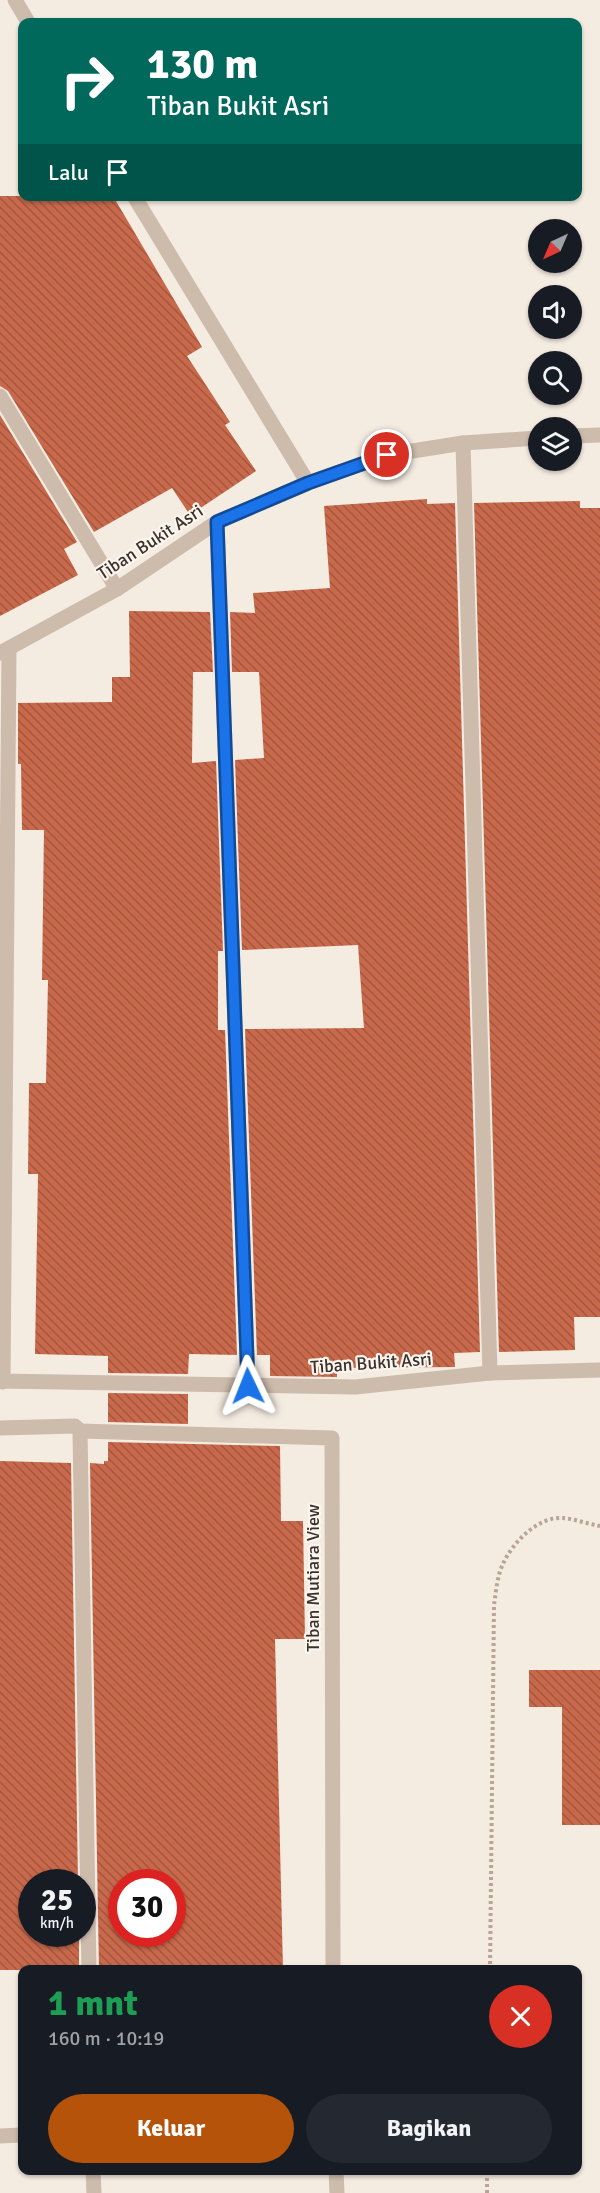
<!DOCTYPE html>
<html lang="id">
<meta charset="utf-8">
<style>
body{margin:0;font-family:Signika,sans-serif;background:#242831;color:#f1f3f6;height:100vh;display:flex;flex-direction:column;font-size:22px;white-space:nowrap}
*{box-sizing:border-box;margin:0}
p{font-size:20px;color:#9ea1a6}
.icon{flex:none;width:33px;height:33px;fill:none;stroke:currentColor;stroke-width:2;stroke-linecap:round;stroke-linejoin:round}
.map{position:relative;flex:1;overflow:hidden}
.details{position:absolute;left:18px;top:1965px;width:564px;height:210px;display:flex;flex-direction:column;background:#171b24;border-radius:12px;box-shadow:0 2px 4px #0004}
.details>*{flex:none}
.hud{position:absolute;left:18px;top:18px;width:564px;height:183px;border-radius:12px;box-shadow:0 2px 4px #0004;background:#00695c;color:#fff;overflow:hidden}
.needle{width:39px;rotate:224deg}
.controls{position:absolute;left:528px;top:219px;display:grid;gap:12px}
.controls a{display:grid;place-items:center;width:54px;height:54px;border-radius:50%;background:#171b24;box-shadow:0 2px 4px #0004;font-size:30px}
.speed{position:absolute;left:18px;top:1869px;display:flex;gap:12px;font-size:30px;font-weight:700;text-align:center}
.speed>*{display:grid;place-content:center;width:78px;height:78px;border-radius:50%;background:#171b24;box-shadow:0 2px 4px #0004;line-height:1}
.speed small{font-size:15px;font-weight:400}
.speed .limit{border:9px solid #d22;background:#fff;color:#111}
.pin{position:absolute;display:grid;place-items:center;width:51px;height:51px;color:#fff;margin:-26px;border:3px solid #fff;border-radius:50%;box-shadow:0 2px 6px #0007}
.me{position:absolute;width:66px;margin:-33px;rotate:358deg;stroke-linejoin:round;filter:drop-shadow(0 0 4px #0008)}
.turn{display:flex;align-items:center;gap:21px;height:126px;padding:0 30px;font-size:27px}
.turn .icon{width:78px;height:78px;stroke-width:2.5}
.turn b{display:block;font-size:42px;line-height:51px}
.then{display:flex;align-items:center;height:57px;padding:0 30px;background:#0003;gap:12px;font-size:22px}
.round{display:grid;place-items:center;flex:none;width:63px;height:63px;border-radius:32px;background:#242831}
.summary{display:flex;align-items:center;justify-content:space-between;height:102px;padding:0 30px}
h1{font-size:36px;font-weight:800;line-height:45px;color:#1e9e55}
.cta{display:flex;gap:12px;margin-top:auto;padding:12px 30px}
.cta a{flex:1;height:69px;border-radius:36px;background:#b45309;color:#fff;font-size:24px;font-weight:800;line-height:69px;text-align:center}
.cta a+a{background:#242831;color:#f1f3f6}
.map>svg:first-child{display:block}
</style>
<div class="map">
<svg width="600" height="2193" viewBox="0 0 600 2193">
<defs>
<pattern id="building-back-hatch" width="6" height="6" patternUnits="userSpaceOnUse" patternTransform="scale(1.5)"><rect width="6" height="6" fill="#c8694b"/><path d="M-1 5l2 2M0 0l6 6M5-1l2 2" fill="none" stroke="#a4573f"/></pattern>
</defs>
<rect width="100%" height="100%" fill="#f4ebe1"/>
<g fill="url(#building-back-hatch)" fill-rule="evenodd">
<polygon points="0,196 113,196 202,347 187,356 230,422 225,425 256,471 190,515 172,488 94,532 8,391 0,386"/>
<polygon points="0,415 77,542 64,549 78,575 0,616"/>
<polygon points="427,499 427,504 455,503 480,1352 454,1353 455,1367 337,1368 337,1377 270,1376 270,1355 257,1355 245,1029 364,1028 358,945 242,950 235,760 264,758 259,672 232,672 230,612 255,613 253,593 330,588 324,506"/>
<polygon points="580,501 580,508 600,508 600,1317 574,1317 575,1350 499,1352 474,503"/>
<polygon points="129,611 210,612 213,672 193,672 192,763 216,761 223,951 218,951 218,1030 225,1030 237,1355 189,1354 188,1374 108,1373 108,1356 35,1354 38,1174 28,1174 29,1083 46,1083 48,980 42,980 44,830 22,830 21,764 18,764 18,703 112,702 112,677 130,677"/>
<polygon points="108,1393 188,1394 188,1424 108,1422"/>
<path d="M 108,1442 L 280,1446 L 281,1521 L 303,1521 L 305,1639 L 275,1639 L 283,1970 L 99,1970 L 90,1463 L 104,1464 L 104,1461 L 108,1461 ZM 122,1882 L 172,1882 L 172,1934 L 122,1934 Z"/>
<polygon points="0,1461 71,1463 78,1882 32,1882 32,1934 79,1934 79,1970 0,1970"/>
<polygon points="529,1670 600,1670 600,1825 562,1825 562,1707 529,1707"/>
</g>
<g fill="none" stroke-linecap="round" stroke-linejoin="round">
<g stroke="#b9a596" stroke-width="4" stroke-dasharray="3 3" stroke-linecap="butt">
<path d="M 490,1970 L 494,1605 C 496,1592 497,1576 503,1564 C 512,1543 538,1516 563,1518 C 575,1519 588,1524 600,1526"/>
<polyline points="487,2193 487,2170"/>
</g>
<g stroke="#cdbbac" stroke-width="15">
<polyline points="15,0 28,22"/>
<polyline points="134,196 308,483"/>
<polyline points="0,396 117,589"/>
<polyline points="572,436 600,435"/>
<polyline points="463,443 490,1373"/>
<polyline points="217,522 248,1386"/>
<polyline points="0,653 117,589 217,522 308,483 387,455 463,443 538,438"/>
<polyline points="0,1381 355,1387 490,1373 600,1370"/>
<polyline points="3,1382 9,649"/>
<polyline points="0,1428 75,1426 80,1431 89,1970"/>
<polyline points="80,1431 332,1438 333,1970"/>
<polyline points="0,2136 22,2135"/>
<polyline points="93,2170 94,2193"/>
<polyline points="336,2170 337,2193"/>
</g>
</g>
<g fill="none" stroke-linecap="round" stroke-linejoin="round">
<g stroke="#114b97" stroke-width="15">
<polyline id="route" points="248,1386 217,522 308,483 387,455"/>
</g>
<use href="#route" stroke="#1a73e8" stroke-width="10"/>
</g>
<g text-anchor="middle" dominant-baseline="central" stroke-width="4.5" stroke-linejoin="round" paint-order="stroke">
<g font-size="18" fill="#3b302b" stroke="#fbf5ee">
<text transform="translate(150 542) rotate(-33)">Tiban Bukit Asri</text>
<text transform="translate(371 1363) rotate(-4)">Tiban Bukit Asri</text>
<text transform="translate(313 1578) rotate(-90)">Tiban Mutiara View</text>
</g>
</g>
</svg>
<div class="controls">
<a><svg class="needle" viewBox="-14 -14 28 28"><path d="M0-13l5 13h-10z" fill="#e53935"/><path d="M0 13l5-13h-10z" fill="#9ea1a6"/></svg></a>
<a><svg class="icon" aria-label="sound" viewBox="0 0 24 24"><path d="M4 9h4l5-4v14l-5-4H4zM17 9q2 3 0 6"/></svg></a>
<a><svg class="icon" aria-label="search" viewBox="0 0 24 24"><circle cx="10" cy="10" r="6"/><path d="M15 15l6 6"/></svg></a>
<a><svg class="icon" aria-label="layers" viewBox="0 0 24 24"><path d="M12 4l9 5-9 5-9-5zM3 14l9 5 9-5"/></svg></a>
</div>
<div class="speed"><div>25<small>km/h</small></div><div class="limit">30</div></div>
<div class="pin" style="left:387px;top:455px;background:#d93025"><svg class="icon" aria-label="arrive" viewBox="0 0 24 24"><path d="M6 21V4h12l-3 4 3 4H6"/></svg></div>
<svg class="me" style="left:248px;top:1386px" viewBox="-20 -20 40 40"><path d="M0-17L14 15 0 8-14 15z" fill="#1a73e8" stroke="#fff" stroke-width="4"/></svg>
<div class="hud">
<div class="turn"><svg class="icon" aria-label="right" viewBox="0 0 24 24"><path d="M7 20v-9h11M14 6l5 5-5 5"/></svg><div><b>130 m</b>Tiban Bukit Asri</div></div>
<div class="then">Lalu<svg class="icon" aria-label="arrive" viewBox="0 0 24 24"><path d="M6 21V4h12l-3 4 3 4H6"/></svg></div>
</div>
<section class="details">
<div class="summary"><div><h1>1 mnt</h1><p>160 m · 10:19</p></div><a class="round" style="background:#d93025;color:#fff"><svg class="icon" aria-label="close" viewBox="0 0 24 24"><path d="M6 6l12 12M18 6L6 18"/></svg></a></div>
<div class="cta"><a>Keluar</a><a>Bagikan</a></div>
</section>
</div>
